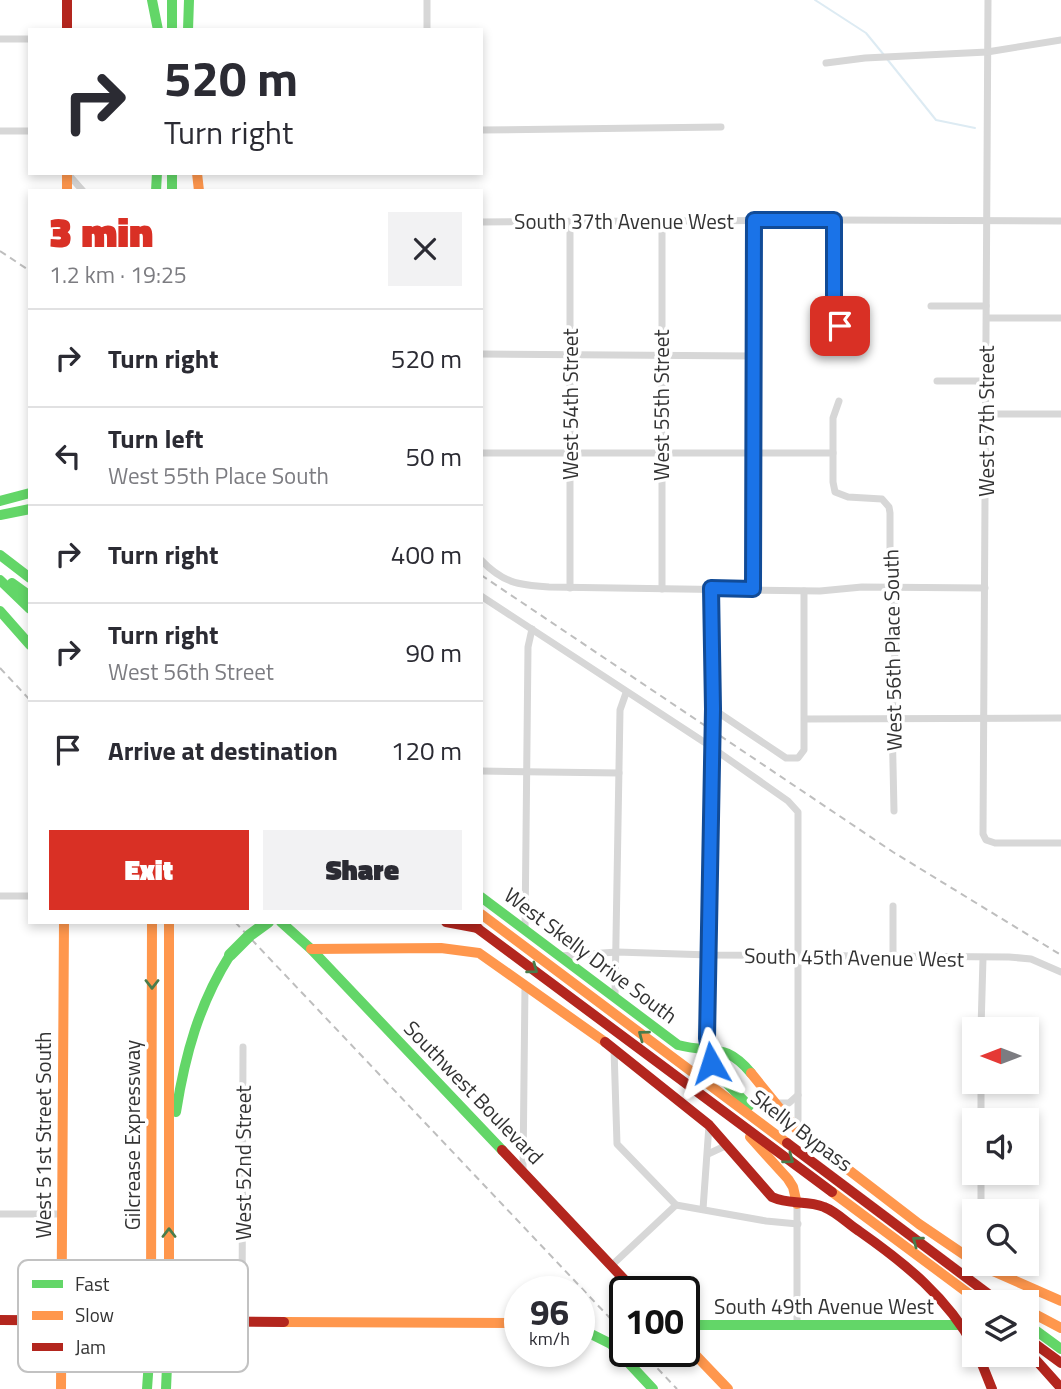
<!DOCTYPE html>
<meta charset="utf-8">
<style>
body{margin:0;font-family:"Titillium Web",sans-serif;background:#f2f2f3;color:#2b2b33;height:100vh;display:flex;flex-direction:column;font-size:26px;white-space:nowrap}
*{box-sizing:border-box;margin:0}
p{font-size:23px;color:#7c7c81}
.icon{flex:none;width:38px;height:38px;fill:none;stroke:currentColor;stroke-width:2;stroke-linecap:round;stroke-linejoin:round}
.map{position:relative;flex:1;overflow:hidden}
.side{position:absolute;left:28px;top:189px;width:455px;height:735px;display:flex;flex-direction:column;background:#fff;border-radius:0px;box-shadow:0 4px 10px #0003}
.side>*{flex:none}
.top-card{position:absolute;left:28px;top:28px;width:455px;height:147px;border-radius:0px;box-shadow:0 4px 10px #0003;background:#fff;color:#2b2b33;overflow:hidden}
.needle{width:46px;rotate:270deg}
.buttons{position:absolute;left:962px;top:1017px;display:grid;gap:14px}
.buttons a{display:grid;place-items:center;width:77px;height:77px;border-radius:0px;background:#fff;box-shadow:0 4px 10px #0003;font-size:35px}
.speed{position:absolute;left:504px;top:1276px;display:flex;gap:14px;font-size:35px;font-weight:700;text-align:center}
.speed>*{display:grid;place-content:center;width:91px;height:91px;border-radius:50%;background:#fff;box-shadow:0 4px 10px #0003;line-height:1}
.speed small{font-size:18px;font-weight:400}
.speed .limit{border:4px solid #111;border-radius:10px;background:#fff;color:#111}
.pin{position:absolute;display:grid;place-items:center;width:60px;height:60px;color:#fff;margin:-30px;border-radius:14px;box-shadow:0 4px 10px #0006}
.me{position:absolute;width:77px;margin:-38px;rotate:354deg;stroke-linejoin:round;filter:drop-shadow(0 0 5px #0008)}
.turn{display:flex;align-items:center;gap:24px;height:147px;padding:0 21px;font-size:32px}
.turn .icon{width:91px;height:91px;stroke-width:2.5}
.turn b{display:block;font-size:49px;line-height:60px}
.round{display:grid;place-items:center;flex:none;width:74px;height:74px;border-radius:0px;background:#f2f2f3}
.headline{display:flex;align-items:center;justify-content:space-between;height:119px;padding:0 21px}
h1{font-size:42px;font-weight:800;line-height:52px;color:#d93025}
.cta{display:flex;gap:14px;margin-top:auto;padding:14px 21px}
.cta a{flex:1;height:80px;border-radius:0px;background:#d93025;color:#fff;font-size:28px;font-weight:800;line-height:80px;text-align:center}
.cta a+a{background:#f2f2f3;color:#2b2b33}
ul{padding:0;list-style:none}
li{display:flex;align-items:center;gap:21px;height:98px;padding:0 21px;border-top:2px solid #e1e1e2}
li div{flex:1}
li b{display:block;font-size:26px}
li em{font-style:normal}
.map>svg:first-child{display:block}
</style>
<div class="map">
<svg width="1061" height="1389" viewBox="0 0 1061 1389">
<rect width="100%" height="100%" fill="#fff"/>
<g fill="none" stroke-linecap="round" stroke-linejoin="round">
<g stroke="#ddebf3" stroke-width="2">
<polyline points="815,0 866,33 884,55"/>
<polyline points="887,59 936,120 975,128"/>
</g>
<g stroke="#d7d7d7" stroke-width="7">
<polyline points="427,0 427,30"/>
<polyline points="988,0 983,834 986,840 995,843 1061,843"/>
<polyline points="0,39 30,39"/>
<polyline points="826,63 865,58 987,52 1061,40"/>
<polyline points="481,130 721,127"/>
<polyline points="0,131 30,131"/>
<polyline points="68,174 83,191"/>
<polyline points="834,220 834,309 840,326"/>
<polyline points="662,221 662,589"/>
<polyline points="481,222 834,220 1061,221"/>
<polyline points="931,306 986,306"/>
<polyline points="987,318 1061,318"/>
<polyline points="481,354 753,356"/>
<polyline points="937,381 986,381"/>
<polyline points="839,401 833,418 833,482 835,492 848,497 882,499 889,507 890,513 890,578 894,597 896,626 892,719 894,811"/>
<polyline points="986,414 1061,414"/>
<polyline points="481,453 833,453"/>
<path d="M 481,560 C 503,583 518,585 549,587 L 820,591 L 862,587 L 985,588"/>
<polyline points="570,588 570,221"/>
<polyline points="753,589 754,220"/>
<polyline points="481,596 704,742 788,801 798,812 798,1131"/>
<polyline points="713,709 786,758 798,758 804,750 804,591"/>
<polyline points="805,719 1061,718"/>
<polyline points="481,771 619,773"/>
<polyline points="0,896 30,896"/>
<polyline points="893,906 893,956"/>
<polyline points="525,931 528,647 532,629"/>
<polyline points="560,956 617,952 710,955 1009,957 1031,959 1061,972"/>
<polyline points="615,995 620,710 626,693"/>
<polyline points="981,1029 983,958"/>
<polyline points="709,1048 707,1038 713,709 711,588"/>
<polyline points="614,1049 617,1144 676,1205 766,1221 798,1224"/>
<polyline points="775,1103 789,1103 798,1095"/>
<polyline points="981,1120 981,1082"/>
<polyline points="708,1154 723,1147 729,1147"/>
<polyline points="523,1171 525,985"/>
<polyline points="797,1204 797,1324"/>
<polyline points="703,1209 709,1125"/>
<polyline points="981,1211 981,1172"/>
<polyline points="0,1214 62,1214"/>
<polyline points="611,1266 676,1205"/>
<polyline points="242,1321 243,1047"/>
</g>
<g stroke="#63d668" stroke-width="10">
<polyline points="152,0 158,30"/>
<polyline points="172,0 172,30"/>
<polyline points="188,30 189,0"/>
<polyline points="172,173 172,191"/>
<polyline points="156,191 157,173"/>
<polyline points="0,501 30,493"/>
<polyline points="0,515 30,509"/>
<polyline points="0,555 30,578"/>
<polyline points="0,580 30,609"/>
<polyline points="12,583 30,596"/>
<polyline points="0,611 30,645"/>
<path d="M 481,897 L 678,1045 C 713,1054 725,1042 751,1073"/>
<polyline points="281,922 311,949 502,1150"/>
<polyline points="709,1048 714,1070 749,1106"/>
<path d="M 176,1112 C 185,1055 199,1004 230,955"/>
<polyline points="1027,1324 1061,1349"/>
<polyline points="684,1325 963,1325"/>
<polyline points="579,1328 611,1344 653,1389"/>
<polyline points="147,1389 150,1346"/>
<polyline points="166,1389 168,1343"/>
</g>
<g stroke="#ff974d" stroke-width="10">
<polyline points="67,173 67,191"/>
<polyline points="197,173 199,191"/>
<polyline points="481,914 787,1143"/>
<polyline points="169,922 169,1302"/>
<polyline points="311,949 441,948 479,953 605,1042"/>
<polyline points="751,1073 798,1131 919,1224 975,1262"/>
<polyline points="750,1137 788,1179 793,1187 797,1204"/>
<polyline points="832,1192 980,1302"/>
<polyline points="977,1264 1061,1301"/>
<polyline points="151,1301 152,922"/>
<polyline points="1027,1310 1061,1328"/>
<polyline points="284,1322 520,1323"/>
<polyline points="684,1343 728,1389"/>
<polyline points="61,1389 64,922"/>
</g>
<g stroke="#b3261e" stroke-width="10">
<polyline points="67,0 67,30"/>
<polyline points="446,922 478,928"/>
<polyline points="469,922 832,1192"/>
<path d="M 605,1042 L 709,1125 L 772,1197 C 789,1205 807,1200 824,1207 C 837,1212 848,1224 859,1231 C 906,1264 947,1297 975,1348"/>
<polyline points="787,1143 999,1302"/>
<polyline points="502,1150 636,1292"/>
<polyline points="0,1320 284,1322"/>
<polyline points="1027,1338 1061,1363"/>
<polyline points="1027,1350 1061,1388"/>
<polyline points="978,1354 992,1389"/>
</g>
<g stroke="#bebebe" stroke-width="2" stroke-dasharray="7 5" stroke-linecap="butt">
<polyline points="0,251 30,271"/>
<polyline points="481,575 893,852 1061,955"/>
<polyline points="0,668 30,700"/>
<polyline points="235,922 625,1334"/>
<polyline points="641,1351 677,1389"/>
</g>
<polyline stroke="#63d668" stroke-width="12" points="230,955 250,935 268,922"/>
<g stroke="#ff974d" stroke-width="12">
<polyline points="168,1343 169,1302"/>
<polyline points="150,1346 151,1301"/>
</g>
</g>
<defs><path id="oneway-chevron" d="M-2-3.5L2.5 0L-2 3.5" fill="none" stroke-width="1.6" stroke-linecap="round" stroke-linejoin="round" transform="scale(1.75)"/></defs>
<g stroke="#497c4b">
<use href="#oneway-chevron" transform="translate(533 969) rotate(36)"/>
<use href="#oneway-chevron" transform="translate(152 984) rotate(90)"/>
<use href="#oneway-chevron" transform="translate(643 1035) rotate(-143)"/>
<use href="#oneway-chevron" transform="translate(789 1159) rotate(37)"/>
<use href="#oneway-chevron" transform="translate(169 1233) rotate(-90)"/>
<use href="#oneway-chevron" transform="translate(917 1241) rotate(-143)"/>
</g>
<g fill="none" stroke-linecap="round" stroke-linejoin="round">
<g stroke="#114b97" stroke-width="18">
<polyline id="route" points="711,1063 707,1038 713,709 711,588 753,589 754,220 834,220 834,309 840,326"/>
</g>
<use href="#route" stroke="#1a73e8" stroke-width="12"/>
</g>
<g text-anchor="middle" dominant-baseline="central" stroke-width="7" stroke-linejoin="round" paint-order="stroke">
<g font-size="21" fill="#333" stroke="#fff">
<text x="624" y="221">South 37th Avenue West</text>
<text transform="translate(570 404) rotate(-90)">West 54th Street</text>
<text transform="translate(661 405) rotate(-90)">West 55th Street</text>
<text transform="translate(986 421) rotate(-90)">West 57th Street</text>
<text transform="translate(892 650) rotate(-91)">West 56th Place South</text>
<text transform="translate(591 955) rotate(37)">West Skelly Drive South</text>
<text transform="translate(854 957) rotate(1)">South 45th Avenue West</text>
<text transform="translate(474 1092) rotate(46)">Southwest Boulevard</text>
<text transform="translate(802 1130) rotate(37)">Skelly Bypass</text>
<text transform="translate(43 1135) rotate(-90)">West 51st Street South</text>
<text transform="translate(132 1135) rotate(-90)">Gilcrease Expressway</text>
<text transform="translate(243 1163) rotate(-90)">West 52nd Street</text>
<text x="824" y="1306">South 49th Avenue West</text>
</g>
</g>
<rect x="18" y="1260" width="230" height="112" rx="10" fill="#fff" stroke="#c2c2c2" stroke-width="2"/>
<rect x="32" y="1280" width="31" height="8" fill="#63d668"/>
<rect x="32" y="1311" width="31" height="9" fill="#ff974d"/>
<rect x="32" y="1343" width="31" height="8" fill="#b3261e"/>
<g font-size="19" fill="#333">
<text x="75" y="1291">Fast</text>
<text x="75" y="1322">Slow</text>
<text x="75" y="1354">Jam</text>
</g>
</svg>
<div class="buttons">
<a><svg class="needle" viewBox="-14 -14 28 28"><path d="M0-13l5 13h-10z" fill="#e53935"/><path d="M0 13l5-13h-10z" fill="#7c7c81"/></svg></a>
<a><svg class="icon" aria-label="sound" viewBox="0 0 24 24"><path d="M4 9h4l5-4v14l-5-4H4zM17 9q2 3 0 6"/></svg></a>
<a><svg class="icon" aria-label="search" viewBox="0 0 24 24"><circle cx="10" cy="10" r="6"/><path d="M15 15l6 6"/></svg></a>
<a><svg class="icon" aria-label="layers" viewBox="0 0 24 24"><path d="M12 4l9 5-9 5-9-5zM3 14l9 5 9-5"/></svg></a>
</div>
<div class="speed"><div>96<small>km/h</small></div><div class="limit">100</div></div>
<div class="pin" style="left:840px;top:326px;background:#d93025"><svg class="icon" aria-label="arrive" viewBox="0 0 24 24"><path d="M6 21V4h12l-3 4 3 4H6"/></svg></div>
<svg class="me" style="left:711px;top:1063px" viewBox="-20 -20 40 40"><path d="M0-17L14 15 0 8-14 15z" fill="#1a73e8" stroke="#fff" stroke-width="4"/></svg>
<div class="top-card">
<div class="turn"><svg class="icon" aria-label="right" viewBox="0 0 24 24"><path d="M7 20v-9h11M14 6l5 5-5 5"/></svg><div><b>520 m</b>Turn right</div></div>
</div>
<section class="side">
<div class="headline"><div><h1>3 min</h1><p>1.2 km · 19:25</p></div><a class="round"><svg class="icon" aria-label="close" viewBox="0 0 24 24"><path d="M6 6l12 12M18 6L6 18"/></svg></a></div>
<ul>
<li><svg class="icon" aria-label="right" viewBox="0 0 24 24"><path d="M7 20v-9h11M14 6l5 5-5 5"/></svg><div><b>Turn right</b></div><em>520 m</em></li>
<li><svg class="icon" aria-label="left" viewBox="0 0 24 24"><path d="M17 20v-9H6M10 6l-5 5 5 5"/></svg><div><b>Turn left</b><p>West 55th Place South</p></div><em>50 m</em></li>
<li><svg class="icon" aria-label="right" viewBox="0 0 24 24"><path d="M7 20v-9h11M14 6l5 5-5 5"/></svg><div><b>Turn right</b></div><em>400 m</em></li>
<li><svg class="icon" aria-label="right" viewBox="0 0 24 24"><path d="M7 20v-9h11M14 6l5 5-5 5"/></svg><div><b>Turn right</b><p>West 56th Street</p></div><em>90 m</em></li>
<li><svg class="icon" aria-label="arrive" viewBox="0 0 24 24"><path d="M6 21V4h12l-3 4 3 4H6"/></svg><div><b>Arrive at destination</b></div><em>120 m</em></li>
</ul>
<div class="cta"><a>Exit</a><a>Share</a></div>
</section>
</div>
